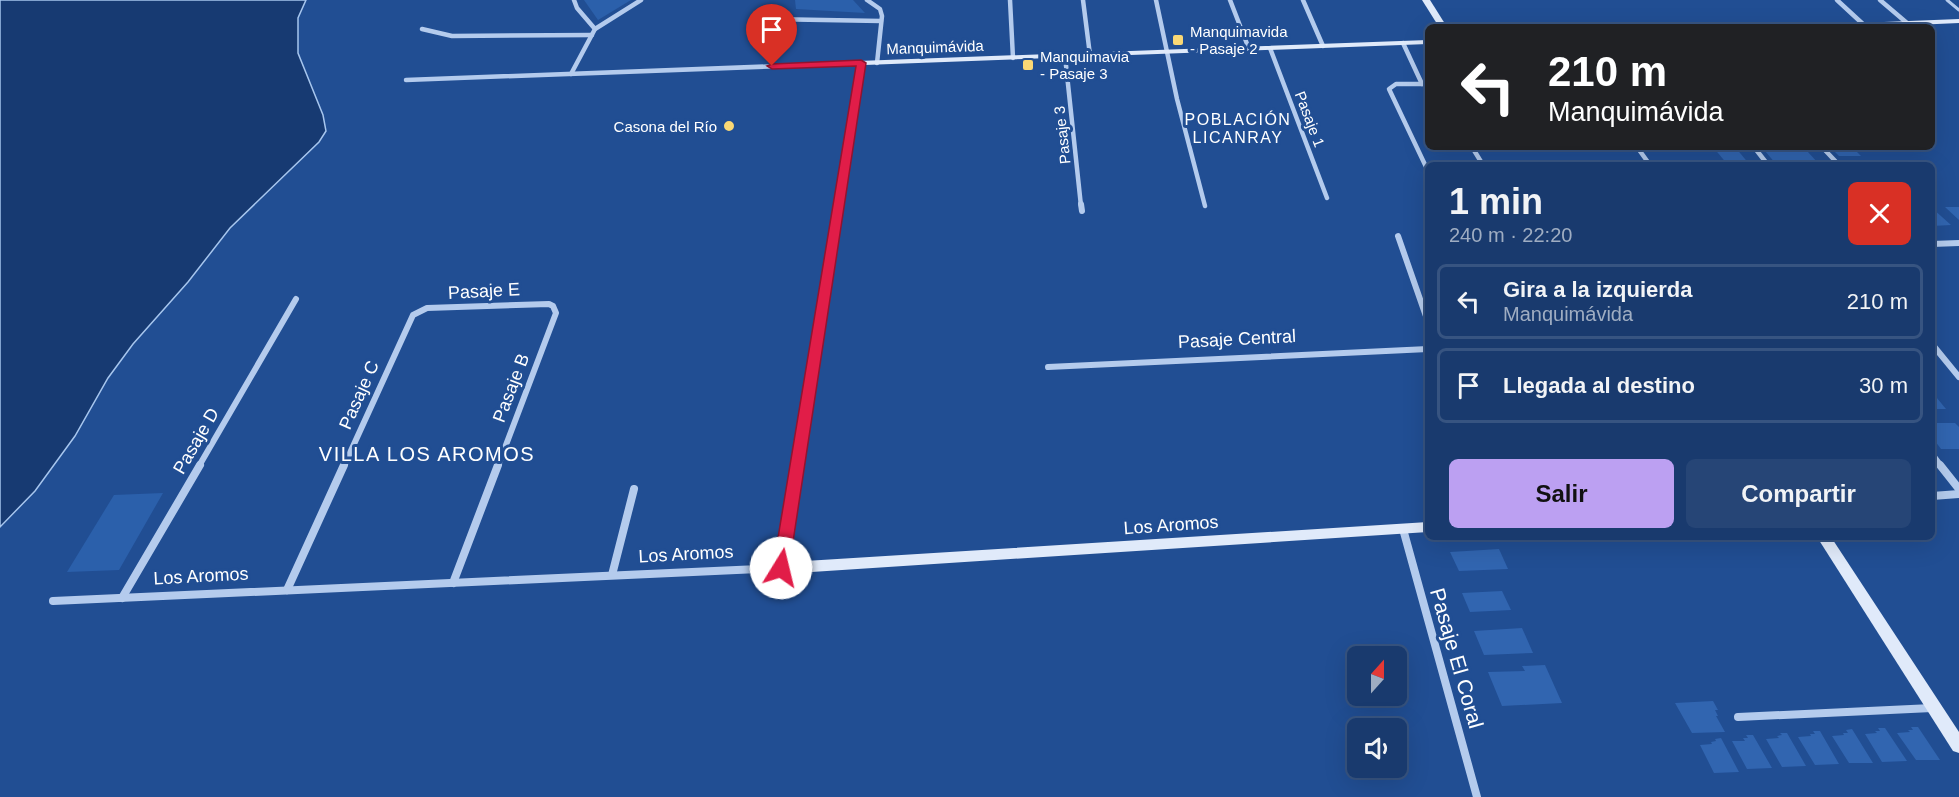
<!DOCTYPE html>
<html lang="es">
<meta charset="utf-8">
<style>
body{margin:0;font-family:Helvetica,sans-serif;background:#264576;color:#f1f3f6;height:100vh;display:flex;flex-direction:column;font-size:22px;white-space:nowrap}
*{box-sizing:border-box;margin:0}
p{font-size:20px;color:#9fadc2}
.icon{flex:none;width:33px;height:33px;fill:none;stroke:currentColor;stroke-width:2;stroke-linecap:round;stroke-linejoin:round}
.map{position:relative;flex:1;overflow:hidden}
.details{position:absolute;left:1425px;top:162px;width:510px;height:378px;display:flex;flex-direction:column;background:#193a6e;border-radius:9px;box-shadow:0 6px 24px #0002,0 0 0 2px #375481}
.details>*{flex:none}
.top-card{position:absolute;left:1425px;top:24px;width:510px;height:126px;border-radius:9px;box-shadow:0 6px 24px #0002,0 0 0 2px #375481;background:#202124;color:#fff;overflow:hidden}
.needle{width:39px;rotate:21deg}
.fabs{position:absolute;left:1347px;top:646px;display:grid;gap:12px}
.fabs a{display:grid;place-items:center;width:60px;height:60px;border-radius:9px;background:#193a6e;box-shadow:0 6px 24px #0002,0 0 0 2px #375481;font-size:30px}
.pin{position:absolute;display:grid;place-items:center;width:51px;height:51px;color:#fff;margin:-62px -26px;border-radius:50% 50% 50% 0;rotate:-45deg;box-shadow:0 0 6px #0007}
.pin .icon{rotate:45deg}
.me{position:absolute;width:66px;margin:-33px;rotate:9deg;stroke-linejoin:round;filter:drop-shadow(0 0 4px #0008)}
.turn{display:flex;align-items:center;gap:21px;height:126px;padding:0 24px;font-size:27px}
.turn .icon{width:78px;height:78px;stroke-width:2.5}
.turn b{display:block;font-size:42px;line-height:51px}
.round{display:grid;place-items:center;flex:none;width:63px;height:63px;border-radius:9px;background:#264576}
.summary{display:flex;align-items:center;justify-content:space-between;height:102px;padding:0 24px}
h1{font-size:36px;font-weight:600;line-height:45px}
.primary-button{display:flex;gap:12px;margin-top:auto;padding:12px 24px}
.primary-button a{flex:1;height:69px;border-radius:9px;background:#bca0f2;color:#111;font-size:24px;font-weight:600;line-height:69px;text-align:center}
.primary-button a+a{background:#264576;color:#f1f3f6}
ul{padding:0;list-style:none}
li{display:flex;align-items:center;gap:18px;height:75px;margin:0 12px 9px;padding:0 12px;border:3px solid #375481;border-radius:9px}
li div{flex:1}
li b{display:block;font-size:22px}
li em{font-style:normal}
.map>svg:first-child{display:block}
</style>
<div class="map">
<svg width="1959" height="797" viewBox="0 0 1959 797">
<rect width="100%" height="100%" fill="#214e93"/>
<g fill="#2b60ab">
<polygon points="584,0 631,0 598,20"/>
<polygon points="795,0 853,0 865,13 796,9"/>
<polygon points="163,493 119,570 67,572 114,495"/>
</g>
<polygon fill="#173a72" stroke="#a7c6ee" stroke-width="1.5" points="0,0 306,0 298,18 298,53 323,115 326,131 319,142 230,228 188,282 133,344 108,378 75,436 35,491 0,527"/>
<g fill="#3165b0">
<polygon points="1713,147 1735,147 1750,165 1728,165"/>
<polygon points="1830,147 1852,147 1861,156 1839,156"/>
<polygon points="1765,151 1807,151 1819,164 1776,164"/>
<polygon points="1945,207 1959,207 1959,220"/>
<polygon points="1932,208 1951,225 1932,226"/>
<polygon points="1932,392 1946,409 1932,409"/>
<polygon points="1932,423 1955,423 1959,427 1959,449 1941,449 1932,437"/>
<polygon points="1499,549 1508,569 1459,571 1450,552"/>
<polygon points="1502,591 1511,610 1470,612 1462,593"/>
<polygon points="1522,628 1533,653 1484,655 1474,631"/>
<polygon points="1545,665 1562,703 1502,706 1488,672 1525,671 1522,666"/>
<polygon points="1713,701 1718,710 1715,710 1718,716 1716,716 1725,732 1692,733 1675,703"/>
<polygon points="1911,727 1918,727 1940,760 1916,760 1897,733 1910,732 1908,730 1913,730"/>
<polygon points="1878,728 1885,728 1907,761 1882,762 1865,734 1877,733 1875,731 1880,731"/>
<polygon points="1852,729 1873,763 1849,763 1832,736 1844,735 1843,733 1848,733 1846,730"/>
<polygon points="1813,731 1820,731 1839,764 1815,765 1798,737 1811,736 1810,734 1815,734"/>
<polygon points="1780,733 1787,733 1806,766 1782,767 1766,739 1779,738 1777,736 1782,735"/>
<polygon points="1746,735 1753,735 1772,768 1747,769 1732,741 1745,741 1743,738 1748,738"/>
<polygon points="1721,738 1739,772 1714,773 1700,745 1712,744 1711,742 1716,741 1715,739"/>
</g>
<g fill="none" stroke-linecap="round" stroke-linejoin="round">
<polyline stroke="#b4cbed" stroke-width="3" points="1947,0 1959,10"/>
<g stroke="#b4cbed" stroke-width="4.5">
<polyline points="574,0 577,8 595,29"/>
<polyline points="867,0 880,9 882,16 877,63"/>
<polyline points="1010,0 1013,58"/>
<polyline points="1083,0 1090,55"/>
<polyline points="1156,0 1177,99 1205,206"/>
<polyline points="1230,0 1249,49"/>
<polyline points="1303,0 1323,46"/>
<polyline points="1837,0 1864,25"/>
<polyline points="1880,0 1907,23"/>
<polyline points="766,19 881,21"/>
<polyline points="422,29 452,36 592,35"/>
<polyline points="1403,43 1422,84"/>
<polyline points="1270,48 1327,198"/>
<polyline points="1065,56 1081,206"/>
<polyline points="571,74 595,29 641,0"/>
<polyline points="406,80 861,63"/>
<polyline points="1428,84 1396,84 1389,89 1428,171"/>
<polyline points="1472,147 1483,165"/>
<polyline points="1637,147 1650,165"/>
<polyline points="1754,147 1768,165"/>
<polyline points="1822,147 1839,165"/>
</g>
<g stroke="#b4cbed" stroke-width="6">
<polyline points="1081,204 1082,211"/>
<polyline points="1398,236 1428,322"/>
<polyline points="1932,244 1959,243"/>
<polyline points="1932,344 1959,377"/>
<polyline points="1048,367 1428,349"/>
<polyline points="1932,454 1941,466"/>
<polyline points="199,466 296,299"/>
<polyline points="344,466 413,315 427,308 549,304 553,306 556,313 498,466"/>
</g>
<g stroke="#b4cbed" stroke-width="8">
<polyline points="1940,465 1959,489"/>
<polyline points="1932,496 1959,494"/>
<polyline points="1403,529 1477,797"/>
<polyline points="612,575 634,489"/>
<polyline points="453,583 498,465"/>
<polyline points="287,590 344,465"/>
<polyline points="122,598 200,465"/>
<polyline points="53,601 781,568"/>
<polyline points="1738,717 1932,708"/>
</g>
<g fill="#e0eafa" fill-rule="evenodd">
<polygon points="1422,0 1430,0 1447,27 1439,27"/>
<polygon points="1959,19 1959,23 1870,27 1805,27 1809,25"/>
<polygon points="1428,40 1428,44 865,65 789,562 1428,522 1428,532 781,574 776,572 774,568 858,61"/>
<polygon points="1817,537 1831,537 1959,732 1959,753 1953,751"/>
</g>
</g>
<polygon fill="#e11d48" stroke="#92132f" stroke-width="1.5" points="861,60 866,63 789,568 787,572 781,574 776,572 773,568 856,66 772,69 767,66 772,64"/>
<g fill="#fad875" stroke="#214e93" stroke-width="2">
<rect x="1172" y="34" width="12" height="12" rx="3"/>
<rect x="1022" y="59" width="12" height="12" rx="3"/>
<circle cx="729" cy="126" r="6"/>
</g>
<g text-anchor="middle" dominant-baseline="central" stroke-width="6" stroke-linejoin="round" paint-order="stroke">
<g font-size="15" fill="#fff" stroke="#214e93" text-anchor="start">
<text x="1190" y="31">Manquimavida<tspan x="1190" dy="17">- Pasaje 2</tspan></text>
<text x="1040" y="56">Manquimavia<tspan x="1040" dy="17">- Pasaje 3</tspan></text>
<text x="717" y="126" text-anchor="end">Casona del Río</text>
</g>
<g font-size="15" fill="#fff" stroke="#214e93">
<text transform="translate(935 47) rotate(-2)">Manquimávida</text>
<text transform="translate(1310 119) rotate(69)">Pasaje 1</text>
<text transform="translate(1062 135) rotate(-96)">Pasaje 3</text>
</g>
<g font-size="16" letter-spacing="1.5" fill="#fff" stroke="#214e93">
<text x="1238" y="119">POBLACIÓN<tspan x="1238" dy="18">LICANRAY</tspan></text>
</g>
<g font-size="18" fill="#fff" stroke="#214e93">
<text transform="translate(484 291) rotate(-3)">Pasaje E</text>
<text transform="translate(1237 339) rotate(-3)">Pasaje Central</text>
<text transform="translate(511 388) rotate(-69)">Pasaje B</text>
<text transform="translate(359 395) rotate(-66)">Pasaje C</text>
<text transform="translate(196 441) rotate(-60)">Pasaje D</text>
<text transform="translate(1171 525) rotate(-4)">Los Aromos</text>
<text transform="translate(686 554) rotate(-3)">Los Aromos</text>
<text transform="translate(201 576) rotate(-3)">Los Aromos</text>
</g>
<g font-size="20" letter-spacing="1.5" fill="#fff" stroke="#214e93">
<text x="427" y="454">VILLA LOS AROMOS</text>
</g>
<g font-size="21" fill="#fff" stroke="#214e93">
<text transform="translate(1457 658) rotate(74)">Pasaje El Coral</text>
</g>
</g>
</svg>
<div class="fabs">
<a><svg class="needle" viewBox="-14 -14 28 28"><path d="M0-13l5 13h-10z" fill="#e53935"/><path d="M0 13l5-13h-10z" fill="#9fadc2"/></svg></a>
<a><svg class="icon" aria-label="sound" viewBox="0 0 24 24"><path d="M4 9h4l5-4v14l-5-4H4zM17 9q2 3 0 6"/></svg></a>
</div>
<div class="pin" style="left:772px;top:66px;background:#d93025"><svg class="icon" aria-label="arrive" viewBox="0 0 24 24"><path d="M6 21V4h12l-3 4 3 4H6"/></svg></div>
<svg class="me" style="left:781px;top:568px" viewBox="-20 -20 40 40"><circle r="19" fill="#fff"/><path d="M0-13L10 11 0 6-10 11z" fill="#e11d48"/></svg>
<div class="top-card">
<div class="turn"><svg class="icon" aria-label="left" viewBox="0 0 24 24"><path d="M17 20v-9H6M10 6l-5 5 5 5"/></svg><div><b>210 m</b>Manquimávida</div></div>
</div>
<section class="details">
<div class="summary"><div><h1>1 min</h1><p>240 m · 22:20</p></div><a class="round" style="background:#d93025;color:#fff"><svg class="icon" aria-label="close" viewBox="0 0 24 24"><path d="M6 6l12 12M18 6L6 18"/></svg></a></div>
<ul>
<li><svg class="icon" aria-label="left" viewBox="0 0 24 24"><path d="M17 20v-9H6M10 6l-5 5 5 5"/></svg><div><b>Gira a la izquierda</b><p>Manquimávida</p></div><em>210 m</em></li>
<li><svg class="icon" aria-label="arrive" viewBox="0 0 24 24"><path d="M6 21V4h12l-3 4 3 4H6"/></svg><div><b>Llegada al destino</b></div><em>30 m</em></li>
</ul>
<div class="primary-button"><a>Salir</a><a>Compartir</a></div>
</section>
</div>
